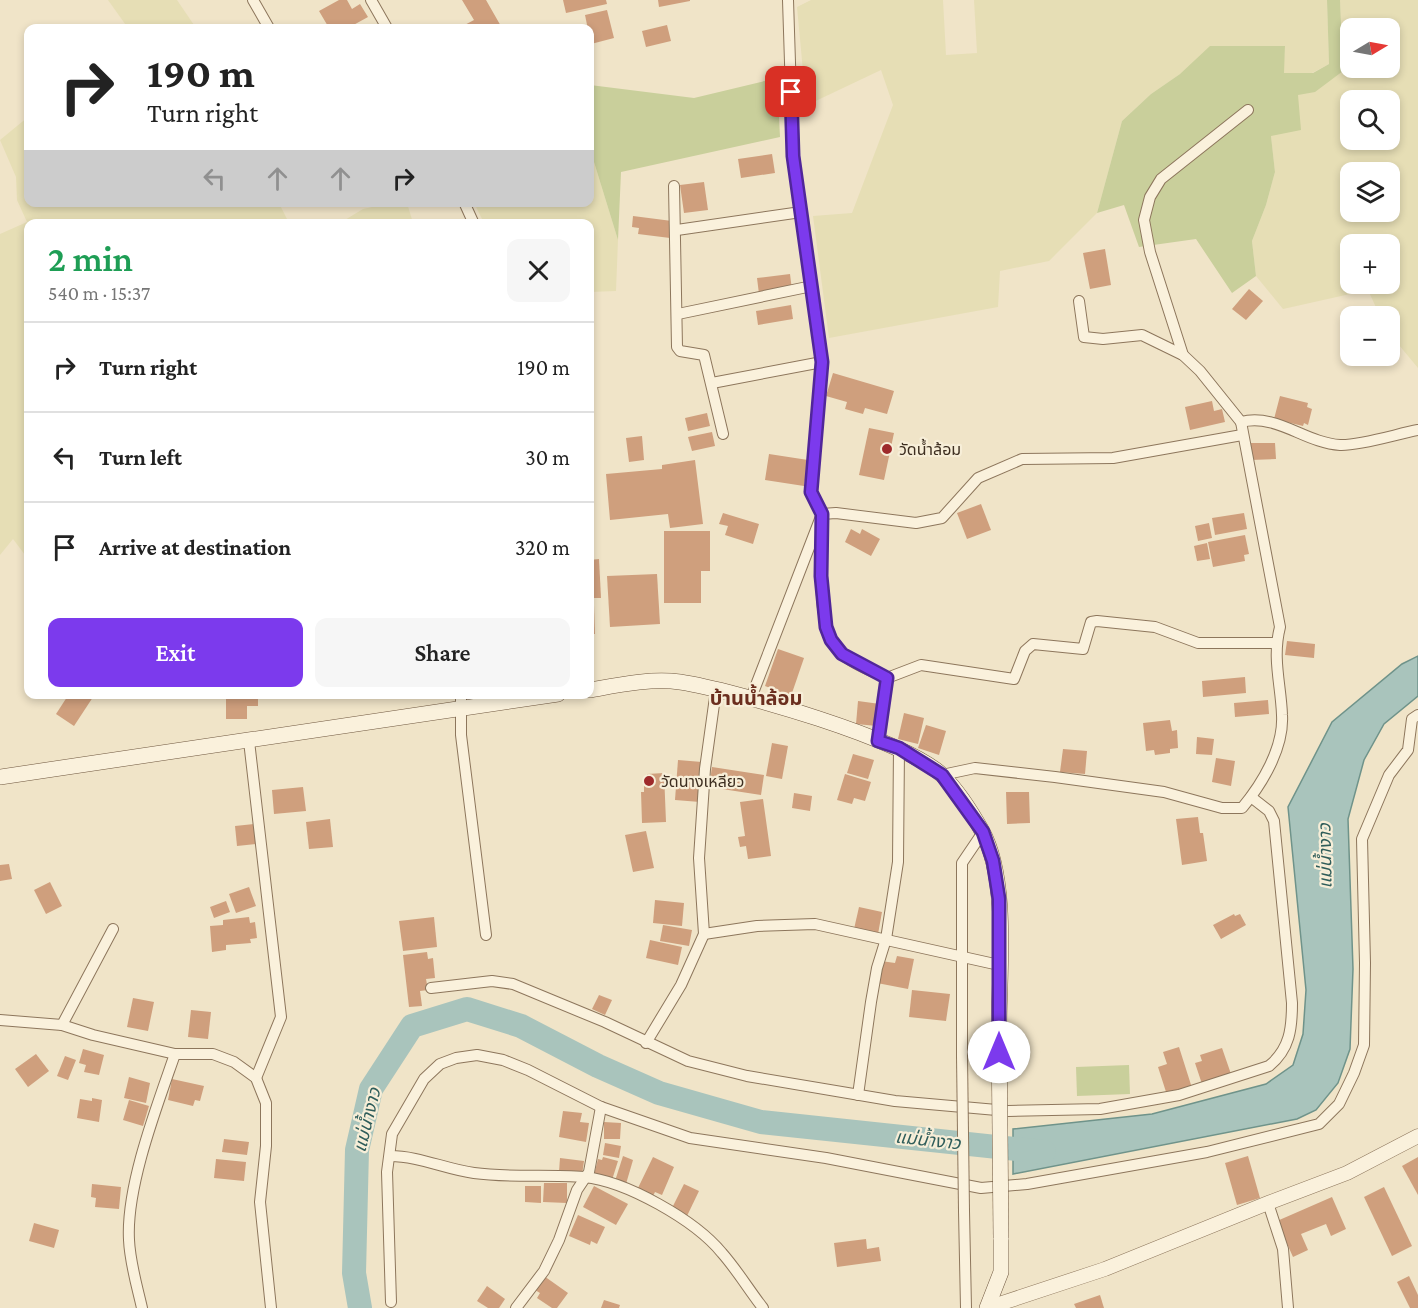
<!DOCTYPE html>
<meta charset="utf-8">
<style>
body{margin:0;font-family:"Crimson Pro","Noto Sans Thai",serif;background:#f6f6f6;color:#222;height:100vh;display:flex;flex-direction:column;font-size:22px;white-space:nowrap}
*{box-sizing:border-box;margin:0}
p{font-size:20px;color:#767676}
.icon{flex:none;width:33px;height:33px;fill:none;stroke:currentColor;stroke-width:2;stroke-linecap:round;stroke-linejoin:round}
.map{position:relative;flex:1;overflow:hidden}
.drawer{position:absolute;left:24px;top:219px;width:570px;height:480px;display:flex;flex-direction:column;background:#fff;border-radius:12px;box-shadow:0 3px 9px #0003}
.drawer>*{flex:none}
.guide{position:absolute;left:24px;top:24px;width:570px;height:183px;border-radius:12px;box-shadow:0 3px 9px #0003;background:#fff;color:#222;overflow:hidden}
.needle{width:39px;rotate:80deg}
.buttons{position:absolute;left:1340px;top:18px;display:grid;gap:12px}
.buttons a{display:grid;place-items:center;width:60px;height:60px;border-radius:12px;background:#fff;box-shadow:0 3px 9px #0003;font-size:30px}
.pin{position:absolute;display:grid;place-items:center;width:51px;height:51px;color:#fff;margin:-26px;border-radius:12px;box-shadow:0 3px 9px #0006}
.me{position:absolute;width:66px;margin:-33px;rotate:0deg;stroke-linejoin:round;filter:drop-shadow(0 0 4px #0008)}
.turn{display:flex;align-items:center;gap:21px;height:126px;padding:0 24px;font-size:27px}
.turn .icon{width:78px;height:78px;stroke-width:2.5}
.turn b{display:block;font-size:42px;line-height:51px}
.lanes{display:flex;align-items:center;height:57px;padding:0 24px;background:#0003;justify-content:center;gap:30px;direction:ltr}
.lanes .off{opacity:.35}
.round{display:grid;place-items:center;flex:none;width:63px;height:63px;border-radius:12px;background:#f6f6f6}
.headline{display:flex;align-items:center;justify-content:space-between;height:102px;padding:0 24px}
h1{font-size:36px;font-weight:600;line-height:45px;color:#1e9e55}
.primary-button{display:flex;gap:12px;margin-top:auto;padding:12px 24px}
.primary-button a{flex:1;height:69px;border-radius:12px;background:#7c3aed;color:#fff;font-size:24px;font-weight:600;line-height:69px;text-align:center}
.primary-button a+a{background:#f6f6f6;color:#222}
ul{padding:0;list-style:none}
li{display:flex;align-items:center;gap:18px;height:90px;padding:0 24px;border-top:2px solid #e0e0e0}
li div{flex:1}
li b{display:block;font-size:22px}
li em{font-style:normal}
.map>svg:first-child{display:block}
</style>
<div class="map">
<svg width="1418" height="1308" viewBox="0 0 1418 1308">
<rect width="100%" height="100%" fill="#f0e4c8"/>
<g fill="#e6deb5" fill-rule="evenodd">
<polygon points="108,0 177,0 196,28 128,28"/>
<polygon points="811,0 943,0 946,55 977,53 974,0 1327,0 1329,64 1312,73 1283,73 1285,47 1180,74 1151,94 1122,121 1097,213 1049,261 1000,271 998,307 829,338 813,216 852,213 893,105 881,70 803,107 803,71 797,7"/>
<path d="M 1340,0 L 1418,0 L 1418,368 L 1389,333 L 1389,316 L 1380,316 L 1368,290 L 1283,309 L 1256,276 L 1252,241 L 1266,205 L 1275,172 L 1271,136 L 1297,95 L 1343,71 ZM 1350,28 L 1389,28 L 1389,68 L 1350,68 ZM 1350,100 L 1389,100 L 1389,140 L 1350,140 ZM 1350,172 L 1389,172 L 1389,212 L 1350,212 ZM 1350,244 L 1389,244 L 1389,284 L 1350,284 Z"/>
<polygon points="28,117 28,202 279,203 289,223 28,224 28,559 13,539 0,555 0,234 27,222 17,200 16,177 0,140"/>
<polygon points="590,149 618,240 616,291 590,292 590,224 484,223 474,203 590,202"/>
<polygon points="390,203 407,203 413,223 340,223 363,209"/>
</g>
<g fill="#c9cf9b">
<polygon points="1327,0 1340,0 1343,71 1315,92 1298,95 1301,130 1271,136 1275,172 1266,205 1252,241 1256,276 1232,293 1196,239 1139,247 1124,205 1097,213 1122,121 1151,94 1180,74 1210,46 1285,46 1284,73 1313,73 1329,64"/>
<polygon points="777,78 780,137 621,172 618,240 590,149 590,85 694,98"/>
<polygon points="1129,1065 1130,1094 1077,1096 1076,1067"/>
</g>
<polygon fill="#a9c4bc" stroke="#6f938a" stroke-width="1.5" points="1418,656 1418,696 1384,724 1364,760 1348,819 1353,969 1350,1049 1338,1083 1316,1110 1297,1119 1013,1174 1013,1129 1152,1114 1266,1084 1293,1065 1303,1034 1306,990 1288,807 1332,722 1402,664"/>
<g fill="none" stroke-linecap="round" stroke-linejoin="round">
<polyline stroke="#a9c4bc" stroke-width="24" points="360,1308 354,1273 357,1150 371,1089 412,1026 467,1009 521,1026 598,1066 659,1093 761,1122 1044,1152"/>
</g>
<g fill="#cf9f7d">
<polygon points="339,0 347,0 352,9 360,4 368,17 348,28 329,28 319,11"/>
<polygon points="462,0 486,0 502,28 459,28 474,20"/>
<polygon points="563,0 606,0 607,4 566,13"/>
<polygon points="658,0 690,0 690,1 659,7"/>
<polygon points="607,10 614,38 591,44 585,15"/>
<polygon points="667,25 671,41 646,47 642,31"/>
<polygon points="772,154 775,173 741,178 738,159"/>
<polygon points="704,182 708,210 684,213 680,185"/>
<polygon points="633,216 672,221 670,238 638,234 639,228 632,227"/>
<polygon points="1105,249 1111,285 1090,289 1083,253"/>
<polygon points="790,274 792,290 759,294 757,278"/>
<polygon points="1249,289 1263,301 1246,320 1232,309"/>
<polygon points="791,305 793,319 758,325 756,311"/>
<polygon points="833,373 894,391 887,414 865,408 863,414 845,409 847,402 826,396"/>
<polygon points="1280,396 1308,403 1307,407 1312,409 1308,425 1304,423 1303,426 1274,419"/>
<polygon points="1212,401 1214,411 1222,409 1225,422 1190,430 1185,407"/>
<polygon points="707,413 710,426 688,431 685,418"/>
<polygon points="869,428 894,433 884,480 859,475"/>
<polygon points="712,432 715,446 692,451 688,437"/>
<polygon points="642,436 644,460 629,462 626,438"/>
<polygon points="1250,443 1275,443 1276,459 1250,460"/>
<polygon points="769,454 808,460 804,486 765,480"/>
<polygon points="695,460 703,524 670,528 668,514 610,520 606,474 662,469 662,465"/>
<polygon points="981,504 991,530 967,539 957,513"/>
<polygon points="723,513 759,524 753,544 725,535 728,526 719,524"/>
<polygon points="1244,513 1247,529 1215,535 1212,518"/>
<polygon points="1209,523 1212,538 1198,541 1195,526"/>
<polygon points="851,529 860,534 862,529 880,539 871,556 845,542"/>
<polygon points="664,531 710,531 710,571 701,571 701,603 664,603"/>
<polygon points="1245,535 1249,554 1244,555 1245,561 1213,567 1208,542"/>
<polygon points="1207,543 1210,559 1197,561 1194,546"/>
<polygon points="599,559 601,598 590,598 590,560"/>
<polygon points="657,574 660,624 610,627 607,576"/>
<polygon points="590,606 594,606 595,634 590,634"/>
<polygon points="1287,641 1315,644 1314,658 1285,655"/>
<polygon points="778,649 804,658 791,696 765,686"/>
<polygon points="1245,677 1246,693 1203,697 1202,681"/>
<polygon points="69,694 95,694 74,726 56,714"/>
<polygon points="226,694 258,694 258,706 247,706 247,719 226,719"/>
<polygon points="1268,700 1269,714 1235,717 1234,703"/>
<polygon points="858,701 880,704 877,726 856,724"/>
<polygon points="904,713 924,718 918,744 898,739"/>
<polygon points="1170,720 1172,731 1177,730 1178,748 1170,749 1170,753 1155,755 1154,750 1146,751 1143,723"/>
<polygon points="926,725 946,731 939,755 918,748"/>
<polygon points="1197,737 1214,739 1212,755 1196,754"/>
<polygon points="772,743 788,746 782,779 766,776"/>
<polygon points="1063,749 1087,751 1085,774 1060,772"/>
<polygon points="853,754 874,760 868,779 847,773"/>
<polygon points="1216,758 1235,761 1231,786 1212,782"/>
<polygon points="678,760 702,762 700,802 675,800"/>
<polygon points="712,767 764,775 761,795 709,787"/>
<polygon points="664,773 666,822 642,823 641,792 644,792 644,784 647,784 647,774"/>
<polygon points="845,774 871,782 865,801 854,798 852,804 837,800"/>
<polygon points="303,787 306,811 274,814 272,790"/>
<polygon points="1006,792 1029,792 1030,823 1007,824"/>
<polygon points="794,793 812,796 810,811 792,808"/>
<polygon points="763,799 771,856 748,859 746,846 740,847 738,837 745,836 740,802"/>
<polygon points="1198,817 1200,833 1203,833 1207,861 1182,865 1176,819"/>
<polygon points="330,819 333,847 309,849 306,822"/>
<polygon points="254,824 256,844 237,846 235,826"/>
<polygon points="646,831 654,868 633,872 625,835"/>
<polygon points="9,864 12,879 0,881 0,865"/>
<polygon points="50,882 62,906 46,914 34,890"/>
<polygon points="249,887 256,906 236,913 229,894"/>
<polygon points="655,900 684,903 682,926 653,923"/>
<polygon points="226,901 230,912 214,918 210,907"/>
<polygon points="859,907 882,912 878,934 854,929"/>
<polygon points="1234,914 1235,916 1240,914 1246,925 1221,939 1213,925"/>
<polygon points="249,917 250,923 255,922 257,938 250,939 251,943 226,945 226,950 212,952 210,926 223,925 223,920"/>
<polygon points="434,917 437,947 403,951 399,921"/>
<polygon points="663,925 692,930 689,946 660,941"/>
<polygon points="650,940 682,947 678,965 646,958"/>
<polygon points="427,952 428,959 433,958 435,978 426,979 428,990 420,991 422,1006 409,1007 403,955"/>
<polygon points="897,956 914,959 908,989 877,983 881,961 895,963"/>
<polygon points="912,990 950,994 946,1021 909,1017"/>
<polygon points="599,995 612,1000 605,1015 592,1009"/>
<polygon points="133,998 154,1002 148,1031 127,1027"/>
<polygon points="191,1010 211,1012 208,1039 188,1037"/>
<polygon points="1179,1047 1192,1088 1167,1095 1158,1067 1167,1064 1163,1052"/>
<polygon points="1222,1048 1231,1074 1202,1084 1195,1063 1202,1061 1200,1055"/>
<polygon points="83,1049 104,1055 99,1075 84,1072 86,1065 79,1063"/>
<polygon points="36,1054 49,1071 28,1087 15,1069"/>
<polygon points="65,1056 76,1060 68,1080 57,1076"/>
<polygon points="129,1077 150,1083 146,1103 124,1098"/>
<polygon points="172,1079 204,1086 200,1101 195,1100 193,1106 168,1100"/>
<polygon points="92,1098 102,1100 99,1122 77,1118 80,1099 92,1101"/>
<polygon points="129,1100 149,1106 143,1126 123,1120"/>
<polygon points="563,1111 582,1113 580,1122 589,1123 586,1142 559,1137"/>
<polygon points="604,1122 621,1123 620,1139 604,1139"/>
<polygon points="224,1139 249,1142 247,1155 222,1152"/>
<polygon points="605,1143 621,1146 619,1158 603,1155"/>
<polygon points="623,1156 633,1160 626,1184 615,1181"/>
<polygon points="1248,1156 1260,1198 1237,1205 1225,1163"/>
<polygon points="603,1157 618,1161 612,1180 594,1175 598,1159 602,1160"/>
<polygon points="653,1157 674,1167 662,1195 655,1192 653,1196 638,1188"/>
<polygon points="1418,1157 1418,1195 1402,1166"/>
<polygon points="560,1158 584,1161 582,1175 559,1172"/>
<polygon points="216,1159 246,1162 244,1181 214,1178"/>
<polygon points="544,1183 567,1183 567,1203 543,1202"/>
<polygon points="92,1184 121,1187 119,1209 95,1207 96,1198 91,1197"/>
<polygon points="684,1184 699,1191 687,1216 672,1208"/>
<polygon points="525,1186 541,1186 541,1203 525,1202"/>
<polygon points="594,1186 628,1204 616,1225 583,1207"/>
<polygon points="1384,1187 1412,1246 1392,1256 1364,1197"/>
<polygon points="1332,1197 1346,1229 1331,1236 1326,1224 1301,1234 1308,1250 1293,1257 1277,1221"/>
<polygon points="578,1215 605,1227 597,1244 591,1241 590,1245 569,1236"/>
<polygon points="34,1223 59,1230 54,1248 29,1241"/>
<polygon points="866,1239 867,1249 879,1247 881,1261 837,1267 834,1243"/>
<polygon points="544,1276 568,1293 557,1308 552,1308 537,1298 540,1293 535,1290"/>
<polygon points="1409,1276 1418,1295 1418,1308 1410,1308 1397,1282"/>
<polygon points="487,1286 505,1299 499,1308 488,1308 477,1301"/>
<polygon points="1100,1295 1104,1308 1076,1308 1074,1304"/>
<polygon points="604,1300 620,1305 619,1308 601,1308"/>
</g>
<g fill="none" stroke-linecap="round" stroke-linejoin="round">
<g stroke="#8d765c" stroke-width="12">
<g id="minor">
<polyline points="253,0 269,28"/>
<polyline points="371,0 387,28"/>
<polyline points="674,186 677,347 680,351 704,355 723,434"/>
<polyline points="464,202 474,224"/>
<polyline points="677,230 801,212"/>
<polyline points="1079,301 1084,337 1103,339 1142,335 1183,355 1200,371 1241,422"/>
<polyline points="678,314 812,286"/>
<polyline points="1183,355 1150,252 1144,220 1150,197 1161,179 1248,110"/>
<polyline points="712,383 822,362"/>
<path d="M 1242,435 L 1113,458 L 1022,459 L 978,478 L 942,518 L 916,523 L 836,513 L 822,514 C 825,553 811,625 842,654 C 854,665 873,671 887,678 L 921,665 L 1014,679 L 1025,651 L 1033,644 L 1083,649 L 1091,622 L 1097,621 L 1155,627 L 1198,643 L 1276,643"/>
<polyline points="461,694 461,735 486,935"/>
<polyline points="751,698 822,514 811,492 822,362 793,156 788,0"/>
<polyline points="249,741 281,1017 256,1078"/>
<polyline points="878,741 887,678"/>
<path d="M 942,775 L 975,768 L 1055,777 L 1164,792 L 1222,808 L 1242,808 C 1262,784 1284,748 1282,715 C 1281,685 1272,658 1280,627 L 1241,422 C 1277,413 1305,443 1340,445 C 1359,446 1397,434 1418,430"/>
<polyline points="704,934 757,926 815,924 999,965"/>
<path d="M 431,988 L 492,981 L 513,984 L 605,1022 L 688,1061 L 747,1076 L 895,1101 L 1008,1111 L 1100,1109 L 1179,1095 L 1269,1066 C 1290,1049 1292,1028 1292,1003 L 1274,821 L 1269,811 L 1251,797"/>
<polyline points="0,1020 62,1025 93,1035 175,1054 213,1054 234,1062 256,1078 266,1103 266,1146 260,1202 271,1308"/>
<polyline points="62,1025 113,929"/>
<polyline points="646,1043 681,985 704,934 699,858 705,769 716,690"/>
<polyline points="962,1056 962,863 983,832"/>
<polyline points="858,1095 871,1002 877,968 886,939 898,862 899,748"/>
<path d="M 390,1156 C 419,1156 445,1169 474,1173 C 510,1178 548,1174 584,1177 C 626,1181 695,1220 722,1253 C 737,1270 749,1290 763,1308"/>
<polyline points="1268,1203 1283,1249 1288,1308"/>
<polyline points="964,1211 966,1308"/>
<polyline points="391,1302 387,1172 392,1134 424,1079 440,1064 456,1058 477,1055 503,1060 528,1070 601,1107 690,1138 826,1158 981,1188 1027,1184 1207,1152 1319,1124 1339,1104 1354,1073 1364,1045 1365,963 1362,839 1389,775 1408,750 1412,719 1418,715"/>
<path d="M 142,1308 C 137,1286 130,1263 129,1240 C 126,1186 157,1106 175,1054"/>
<polyline points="516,1308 544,1271 559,1240 577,1190 589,1172 601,1107"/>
</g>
</g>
<g stroke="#8d765c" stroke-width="15">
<polyline id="tertiary" points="987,1308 1105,1269 1268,1203 1347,1173 1418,1136"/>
</g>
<g stroke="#6f573f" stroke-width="16">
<g id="secondary">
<path d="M 590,690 C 618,685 651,678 680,682 C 733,690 908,740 943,776 C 957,790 972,813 982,831 C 1009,880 999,972 999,1028"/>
<polyline points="0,777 558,694"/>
<polyline points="987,1308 1001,1272 1001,1238"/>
</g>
</g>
<use href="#minor" stroke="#faf1dc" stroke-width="10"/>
<use href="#tertiary" stroke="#faf1dc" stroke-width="14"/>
<use href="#secondary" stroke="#faf1dc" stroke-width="15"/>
<g stroke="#8d765c" stroke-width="12" stroke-linecap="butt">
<polyline id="minor-bridge" points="962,1056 964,1211"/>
</g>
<g stroke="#6f573f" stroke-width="16" stroke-linecap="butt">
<polyline id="secondary-bridge" points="999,1028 1001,1238"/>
</g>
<use href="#minor-bridge" stroke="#faf1dc" stroke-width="10"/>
<use href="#secondary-bridge" stroke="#faf1dc" stroke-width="15"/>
</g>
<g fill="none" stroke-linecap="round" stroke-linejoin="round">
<g stroke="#51269a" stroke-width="15">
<polyline id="route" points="791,92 793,156 822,362 811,492 822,514 821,576 826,627 831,640 842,654 887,678 878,741 899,748 942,775 983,832 993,861 999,899 999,1052"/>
</g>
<use href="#route" stroke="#7c3aed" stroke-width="10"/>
</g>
<g fill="#9e2a2b" stroke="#f7eed8" stroke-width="2">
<circle cx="887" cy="449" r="6"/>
<circle cx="649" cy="781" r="6"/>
</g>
<g text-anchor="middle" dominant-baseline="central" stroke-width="4.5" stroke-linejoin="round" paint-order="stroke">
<g font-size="16" fill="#3d2e20" stroke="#f7eed8" text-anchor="start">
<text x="899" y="449">วัดน้ำล้อม</text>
<text x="661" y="781">วัดนางเหลียว</text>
</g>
<g font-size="18" font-style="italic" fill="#2f5d5a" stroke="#f7eed8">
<text transform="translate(1325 856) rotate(-91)">แม่น้ำงาว</text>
<text transform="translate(367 1120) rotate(-76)">แม่น้ำงาว</text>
<text transform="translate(928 1140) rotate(6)">แม่น้ำงาว</text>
</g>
<g font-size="20" font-weight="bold" fill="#6b2e1e" stroke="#f7eed8">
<text x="756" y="698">บ้านน้ำล้อม</text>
</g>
</g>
</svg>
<div class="buttons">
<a><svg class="needle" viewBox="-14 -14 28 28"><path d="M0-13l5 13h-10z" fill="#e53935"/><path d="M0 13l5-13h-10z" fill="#767676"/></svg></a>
<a><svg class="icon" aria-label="search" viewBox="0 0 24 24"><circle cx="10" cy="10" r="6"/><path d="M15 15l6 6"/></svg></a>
<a><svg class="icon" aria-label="layers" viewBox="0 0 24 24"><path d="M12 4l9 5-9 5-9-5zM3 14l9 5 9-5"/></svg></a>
<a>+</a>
<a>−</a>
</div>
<div class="pin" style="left:791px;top:92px;background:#d93025"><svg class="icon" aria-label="arrive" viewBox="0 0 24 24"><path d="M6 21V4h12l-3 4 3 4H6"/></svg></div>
<svg class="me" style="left:999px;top:1052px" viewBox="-20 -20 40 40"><circle r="19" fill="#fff"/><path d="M0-13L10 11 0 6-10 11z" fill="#7c3aed"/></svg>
<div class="guide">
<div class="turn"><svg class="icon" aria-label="right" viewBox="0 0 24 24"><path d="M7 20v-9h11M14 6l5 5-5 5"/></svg><div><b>190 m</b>Turn right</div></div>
<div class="lanes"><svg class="icon off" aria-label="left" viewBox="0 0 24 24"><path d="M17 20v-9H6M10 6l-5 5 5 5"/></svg><svg class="icon off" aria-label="ahead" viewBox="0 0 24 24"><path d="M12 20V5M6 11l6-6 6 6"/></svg><svg class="icon off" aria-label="ahead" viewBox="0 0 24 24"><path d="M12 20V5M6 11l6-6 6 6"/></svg><svg class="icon" aria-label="right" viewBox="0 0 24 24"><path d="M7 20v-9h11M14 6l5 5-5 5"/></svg></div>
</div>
<section class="drawer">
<div class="headline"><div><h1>2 min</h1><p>540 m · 15:37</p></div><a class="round"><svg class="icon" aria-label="close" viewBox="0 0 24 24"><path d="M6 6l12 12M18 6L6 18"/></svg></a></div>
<ul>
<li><svg class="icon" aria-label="right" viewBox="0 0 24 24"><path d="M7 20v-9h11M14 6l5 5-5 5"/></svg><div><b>Turn right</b></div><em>190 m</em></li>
<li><svg class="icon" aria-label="left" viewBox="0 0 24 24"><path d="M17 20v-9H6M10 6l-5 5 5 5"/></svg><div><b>Turn left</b></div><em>30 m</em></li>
<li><svg class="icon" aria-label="arrive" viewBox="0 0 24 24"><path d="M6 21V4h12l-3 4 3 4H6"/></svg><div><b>Arrive at destination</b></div><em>320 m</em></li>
</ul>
<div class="primary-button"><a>Exit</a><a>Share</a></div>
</section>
</div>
